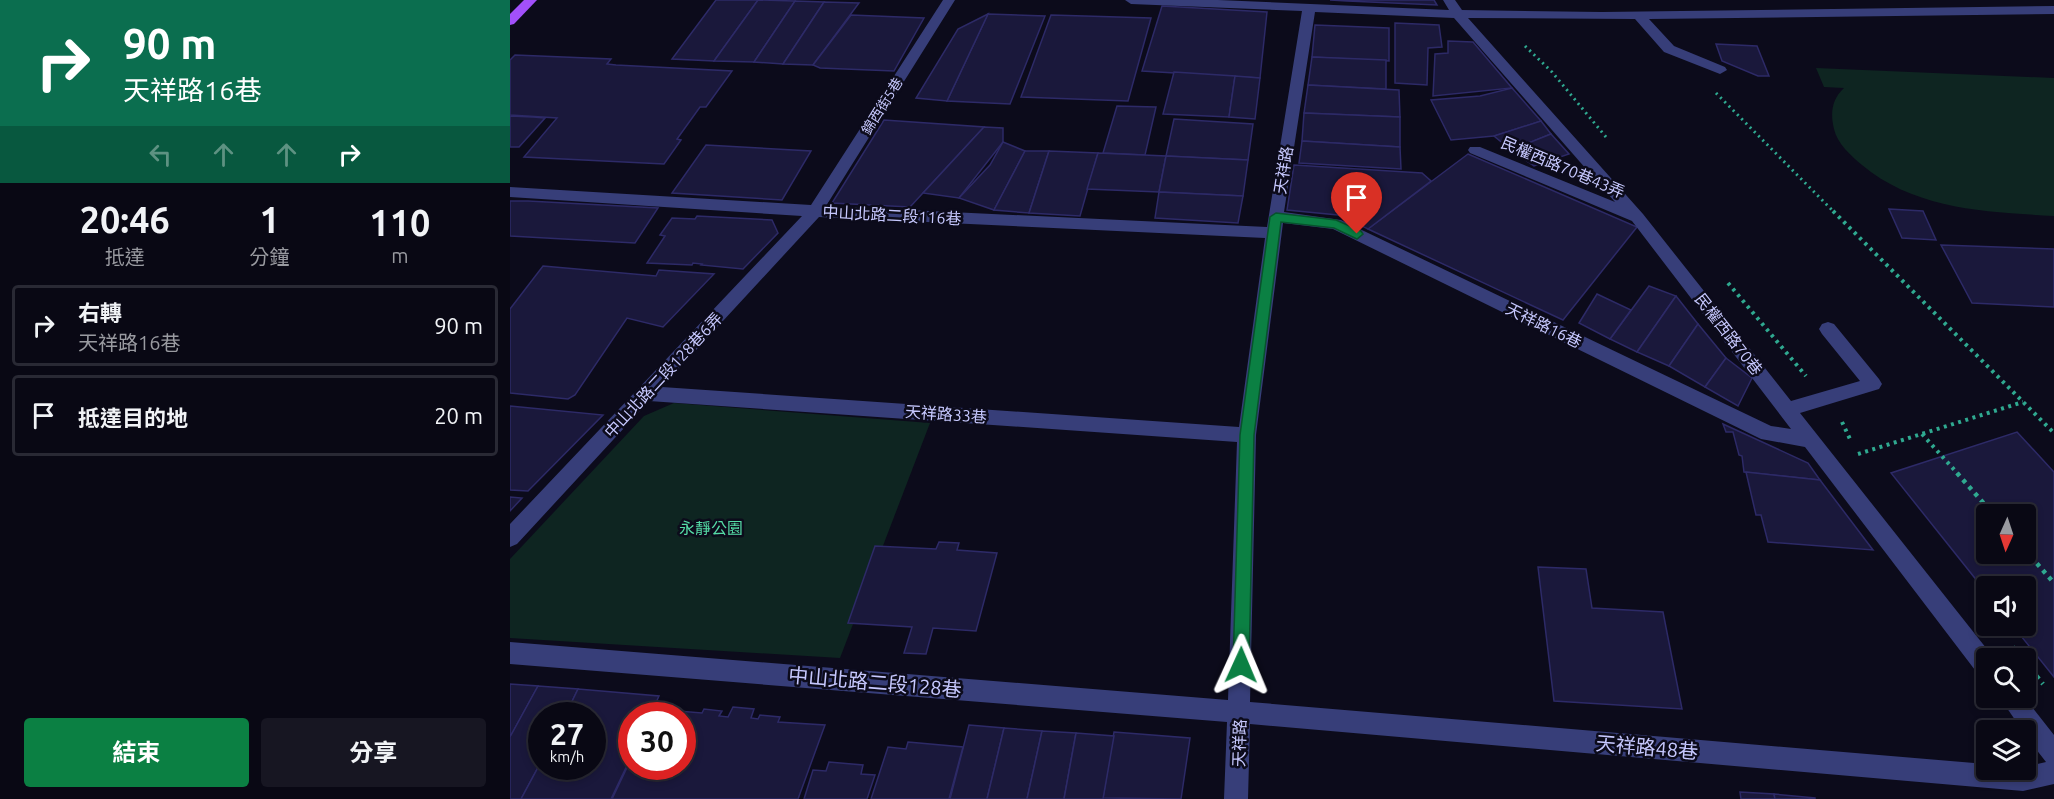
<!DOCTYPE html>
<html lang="zh-TW">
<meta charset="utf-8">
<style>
body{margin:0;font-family:Ubuntu,"Noto Sans TC",sans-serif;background:#171622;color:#f1f3f6;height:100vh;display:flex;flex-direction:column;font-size:22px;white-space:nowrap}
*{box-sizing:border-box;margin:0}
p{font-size:20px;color:#999aa0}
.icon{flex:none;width:33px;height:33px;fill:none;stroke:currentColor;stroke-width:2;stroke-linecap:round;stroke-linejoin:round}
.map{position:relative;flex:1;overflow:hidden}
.panel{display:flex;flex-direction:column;background:#090814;width:510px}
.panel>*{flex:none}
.guide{background:#0b6e4f;color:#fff;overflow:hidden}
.needle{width:39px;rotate:183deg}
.tools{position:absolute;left:1466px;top:504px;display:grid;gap:12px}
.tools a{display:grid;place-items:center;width:60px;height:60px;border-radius:6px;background:#090814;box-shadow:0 3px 9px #0003,0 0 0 2px #292934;font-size:30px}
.speed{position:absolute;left:18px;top:702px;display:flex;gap:12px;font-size:30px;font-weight:700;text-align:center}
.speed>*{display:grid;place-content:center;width:78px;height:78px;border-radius:50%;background:#090814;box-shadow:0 3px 9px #0003,0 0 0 2px #292934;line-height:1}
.speed small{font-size:15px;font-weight:400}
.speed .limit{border:9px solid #d22;background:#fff;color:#111}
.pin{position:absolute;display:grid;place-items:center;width:51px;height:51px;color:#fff;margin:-62px -26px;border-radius:50% 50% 50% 0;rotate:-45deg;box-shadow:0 0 6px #0007}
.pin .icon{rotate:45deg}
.me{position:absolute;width:66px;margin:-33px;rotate:1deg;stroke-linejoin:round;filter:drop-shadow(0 0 4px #0008)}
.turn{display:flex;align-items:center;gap:21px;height:126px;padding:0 24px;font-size:27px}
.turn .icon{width:78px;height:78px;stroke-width:2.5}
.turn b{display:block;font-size:42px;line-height:51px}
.lanes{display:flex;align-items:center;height:57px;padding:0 24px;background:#0003;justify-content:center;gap:30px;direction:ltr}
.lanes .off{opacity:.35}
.eta{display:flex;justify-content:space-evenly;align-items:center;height:102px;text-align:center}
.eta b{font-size:36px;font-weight:700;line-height:42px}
.cta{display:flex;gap:12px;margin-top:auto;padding:12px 24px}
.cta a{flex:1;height:69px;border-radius:6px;background:#0b8043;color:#fff;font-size:24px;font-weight:700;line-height:69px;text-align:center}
.cta a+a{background:#171622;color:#f1f3f6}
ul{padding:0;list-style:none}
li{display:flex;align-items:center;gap:18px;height:81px;margin:0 12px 9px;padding:0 12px;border:3px solid #292934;border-radius:6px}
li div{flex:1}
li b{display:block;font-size:22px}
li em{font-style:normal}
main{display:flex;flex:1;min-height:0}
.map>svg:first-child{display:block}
</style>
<main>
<section class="panel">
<div class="guide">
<div class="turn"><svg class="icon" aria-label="right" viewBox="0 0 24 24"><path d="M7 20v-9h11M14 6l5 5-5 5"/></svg><div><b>90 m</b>天祥路16巷</div></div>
<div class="lanes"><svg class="icon off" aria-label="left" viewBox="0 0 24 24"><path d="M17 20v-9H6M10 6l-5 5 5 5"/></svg><svg class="icon off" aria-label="ahead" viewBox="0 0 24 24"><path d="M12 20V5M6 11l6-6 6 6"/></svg><svg class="icon off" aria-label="ahead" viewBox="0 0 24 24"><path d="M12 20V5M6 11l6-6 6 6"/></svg><svg class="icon" aria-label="right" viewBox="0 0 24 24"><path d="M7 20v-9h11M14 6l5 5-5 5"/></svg></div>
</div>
<div class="eta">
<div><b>20:46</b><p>抵達</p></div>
<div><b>1</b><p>分鐘</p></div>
<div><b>110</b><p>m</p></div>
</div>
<ul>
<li><svg class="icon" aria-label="right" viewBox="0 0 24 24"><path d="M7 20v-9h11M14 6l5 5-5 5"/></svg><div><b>右轉</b><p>天祥路16巷</p></div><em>90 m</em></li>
<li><svg class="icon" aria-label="arrive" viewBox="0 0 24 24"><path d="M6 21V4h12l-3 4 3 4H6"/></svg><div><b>抵達目的地</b></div><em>20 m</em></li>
</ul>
<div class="cta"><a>結束</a><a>分享</a></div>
</section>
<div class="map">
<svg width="1544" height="799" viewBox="0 0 1544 799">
<rect width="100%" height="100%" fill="#0c0b1b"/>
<g fill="#0e2521">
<path d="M 1306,68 L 1544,78 L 1544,216 C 1477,212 1406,210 1352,165 C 1341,156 1327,143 1324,129 C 1320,113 1322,99 1334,88 L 1314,87 Z"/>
<polygon points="164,403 420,423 330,658 0,638 0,559 134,416"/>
</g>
<g fill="#1a183b" stroke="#2d2a67" stroke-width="1.5" fill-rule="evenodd">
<polygon points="206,0 248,0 204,61 162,59"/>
<polygon points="248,0 285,1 244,62 204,61"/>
<polygon points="820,0 924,0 927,5 837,1"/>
<polygon points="285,1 314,2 273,64 244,62"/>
<polygon points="314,2 349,3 303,65 273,64"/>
<polygon points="652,6 757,12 750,78 632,71"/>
<polygon points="478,14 535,16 500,104 437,101"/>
<polygon points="478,14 437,101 406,98 448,29"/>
<polygon points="341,15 414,18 384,71 310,68 303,65"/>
<polygon points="541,15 641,18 618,101 511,97"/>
<polygon points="885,23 929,25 932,47 918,48 917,85 885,83"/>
<polygon points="805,25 879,28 879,61 802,57"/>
<polygon points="938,41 963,42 1002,88 923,96 925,54 938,53"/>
<polygon points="1206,44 1247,46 1259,76 1248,76 1212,61"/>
<polygon points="5,55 101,59 97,64 106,65 222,71 196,107 190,107 167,139 171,140 154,164 14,157 47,118 0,115 0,60"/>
<polygon points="802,57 876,60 876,89 798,85"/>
<polygon points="664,72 725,76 719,117 653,114"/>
<polygon points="725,76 750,78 745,119 719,117"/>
<polygon points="798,85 889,90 890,117 794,113"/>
<polygon points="1002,88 1031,121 984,136 941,140 921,100 970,96"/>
<polygon points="607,106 646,107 635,155 593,153"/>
<polygon points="794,113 890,117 890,147 792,141"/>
<polygon points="0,116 23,117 35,118 9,147 0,147"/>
<polygon points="664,119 743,124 738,160 656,156"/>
<polygon points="374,120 474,127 400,207 322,203"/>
<polygon points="1031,121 1041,134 1001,150 984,136"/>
<polygon points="474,127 493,128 493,142 449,198 413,193"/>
<polygon points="1041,134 1059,154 1024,166 1001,150"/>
<polygon points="792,141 890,147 891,169 789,163"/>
<polygon points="493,142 515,151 484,210 449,198 480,165"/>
<polygon points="196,145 301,151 272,200 162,193"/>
<polygon points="515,151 539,151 519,213 484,210"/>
<polygon points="539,151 588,153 570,216 519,213"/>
<polygon points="588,153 656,156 649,192 577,189"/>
<polygon points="958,154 1127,227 1053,320 858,229"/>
<polygon points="656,156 738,160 733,196 649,192"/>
<polygon points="784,165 912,173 921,181 858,229 828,215 777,210"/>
<polygon points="649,192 733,196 728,223 645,218"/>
<polygon points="0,201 18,201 148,208 125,243 0,236"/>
<polygon points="1379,209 1413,211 1426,240 1392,238"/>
<polygon points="187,216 262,220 268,233 233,269 191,265 192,264 183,263 182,265 137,263 155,236 150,235 162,218 185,219"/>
<polygon points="1431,245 1544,249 1544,307 1462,303"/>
<polygon points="33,266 146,276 149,270 204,274 153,327 117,318 65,395 58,399 0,393 0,309"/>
<polygon points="1139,286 1166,296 1127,352 1100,339"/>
<polygon points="1087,294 1121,310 1100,339 1069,323"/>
<polygon points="1166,296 1188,324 1159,366 1127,352"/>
<polygon points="1188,324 1216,358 1195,387 1159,366"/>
<polygon points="1216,358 1242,378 1228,406 1195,387"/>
<polygon points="0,406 93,415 18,491 0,490"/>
<polygon points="1213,424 1298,463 1310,480 1234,472 1232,456 1229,455 1223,432 1216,432"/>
<path d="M 1507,432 L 1544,472 L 1544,677 L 1503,626 L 1515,626 L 1515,586 L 1476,586 L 1476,592 L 1381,473 ZM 1476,514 L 1515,514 L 1515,554 L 1476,554 Z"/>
<polygon points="1236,472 1310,480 1363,550 1258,542 1251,515 1246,515"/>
<polygon points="0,497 12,498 0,511"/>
<polygon points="429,542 449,543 447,550 487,553 466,631 423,628 416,654 394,653 402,627 338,623 365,546 426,549"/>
<polygon points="1028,567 1076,569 1082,608 1153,612 1172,709 1044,701"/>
<polygon points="0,684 28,686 0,737"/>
<polygon points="28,686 68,689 55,716 32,716 32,760 11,799 0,799 0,737"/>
<polygon points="68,689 149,696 140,716 122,716 122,755 101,799 11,799 32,760 32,766 82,766 82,716 55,716"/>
<polygon points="223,707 244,709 241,718 248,719 250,715 270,717 268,722 315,725 288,799 102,799 122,757 122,766 172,766 172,716 141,716 144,709 192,713 194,709 212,711 209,716 218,717"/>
<polygon points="459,725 494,728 477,799 440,799"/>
<polygon points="494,728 532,731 517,799 477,799"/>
<polygon points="532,731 566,733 554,799 517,799"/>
<polygon points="604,732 680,738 671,799 593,798"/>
<polygon points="566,733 604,736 593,799 554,799"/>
<polygon points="398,742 453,747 439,799 361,799 378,747 396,749"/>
<polygon points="319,762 353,765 351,774 365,775 357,799 294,799 303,770 316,771"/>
<polygon points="1230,792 1264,794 1265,799 1231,799"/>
<polygon points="1264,794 1305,798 1305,799 1265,799"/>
</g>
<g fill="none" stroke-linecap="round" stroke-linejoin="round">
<g stroke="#2fa990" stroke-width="3" stroke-dasharray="2 4" stroke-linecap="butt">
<polyline points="1015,46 1042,72 1096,137"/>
<polyline points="1206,93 1324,212"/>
</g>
<g stroke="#2fa990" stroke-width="4" stroke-dasharray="3 4.5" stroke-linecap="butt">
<polyline points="1323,211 1544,433"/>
<polyline points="1218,283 1296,376"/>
<polyline points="1332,422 1340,439"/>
<polyline points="1412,434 1448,474"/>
<polyline points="1348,454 1513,402"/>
</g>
<g stroke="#2fa990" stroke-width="4.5" stroke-dasharray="4 5" stroke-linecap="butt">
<polyline points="1447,473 1483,514"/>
<polyline points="1515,550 1544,583"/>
<polyline points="1503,647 1512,658"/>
<polyline points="1515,662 1533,684"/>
</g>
<path fill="#373e79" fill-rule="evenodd" d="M 433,0 L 445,0 L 316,206 L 757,227 L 792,11 L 621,4 L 615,0 L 708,0 L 939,10 L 933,0 L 945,0 L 952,10 L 1092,12 L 1544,6 L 1544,14 L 1139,19 L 1164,46 L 1215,67 L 1217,70 L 1210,74 L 1154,52 L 1125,19 L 958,18 L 1133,214 L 1281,401 L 1350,381 L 1312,334 L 1309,329 L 1312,324 L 1318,322 L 1324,324 L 1369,379 L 1372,384 L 1369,389 L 1290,413 L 1484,658 L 1476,658 L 1476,677 L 1468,674 L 1295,447 L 1251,439 L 823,229 L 773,223 L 746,435 L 740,702 L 1476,764 L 1476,770 L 1515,770 L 1515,767 L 1536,762 L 1515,735 L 1515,730 L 1512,730 L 1490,698 L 1515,698 L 1544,735 L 1544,784 L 1513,791 L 740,724 L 738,799 L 714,799 L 717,722 L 0,664 L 0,642 L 718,700 L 727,442 L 139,401 L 7,544 L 0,547 L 0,524 L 292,216 L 0,197 L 0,187 L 301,205 ZM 805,12 L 944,18 L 1105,202 L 970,147 L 960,147 L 958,150 L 960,153 L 1122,221 L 1281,429 L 1261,426 L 831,220 L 774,212 ZM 309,217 L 755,238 L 729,427 L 152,387 Z"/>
<polygon fill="#a250fb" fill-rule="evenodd" points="14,0 27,0 4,24 0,25 0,14"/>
</g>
<polygon fill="#0b8043" stroke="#07532c" stroke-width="1.5" points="766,213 826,220 851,231 853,234 847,239 824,228 771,222 744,435 739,665 737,671 731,674 725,671 723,665 730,435 760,217"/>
<g text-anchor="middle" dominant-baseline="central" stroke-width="5" stroke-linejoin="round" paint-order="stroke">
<g font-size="14" fill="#c6c8fe" stroke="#0c0b1b">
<text transform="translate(372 106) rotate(-58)">錦西街5巷</text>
</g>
<g font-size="16" fill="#c6c8fe" stroke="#0c0b1b">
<text transform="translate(1053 167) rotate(23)">民權西路70巷43弄</text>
<text transform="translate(773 170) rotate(-81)">天祥路</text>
<text transform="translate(382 215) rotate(3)">中山北路二段116巷</text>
<text transform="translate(1034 325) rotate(26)">天祥路16巷</text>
<text transform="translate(1219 334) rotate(52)">民權西路70巷</text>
<text transform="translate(153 375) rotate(-47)">中山北路二段128巷6弄</text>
<text transform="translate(436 414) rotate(4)">天祥路33巷</text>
<text transform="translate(729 743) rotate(-88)">天祥路</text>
</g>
<g font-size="16" fill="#55dba6" stroke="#0c0b1b">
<text x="201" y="528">永靜公園</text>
</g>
<g font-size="20" fill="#c6c8fe" stroke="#0c0b1b">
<text transform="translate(365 682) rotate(5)">中山北路二段128巷</text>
<text transform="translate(1137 747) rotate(5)">天祥路48巷</text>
</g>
</g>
</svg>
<div class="tools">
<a><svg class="needle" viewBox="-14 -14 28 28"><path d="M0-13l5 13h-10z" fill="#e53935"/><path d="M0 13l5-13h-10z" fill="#999aa0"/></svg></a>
<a><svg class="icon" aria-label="sound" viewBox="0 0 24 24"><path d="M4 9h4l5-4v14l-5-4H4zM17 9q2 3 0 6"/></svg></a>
<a><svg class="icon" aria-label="search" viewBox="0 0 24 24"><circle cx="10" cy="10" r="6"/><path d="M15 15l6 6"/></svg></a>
<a><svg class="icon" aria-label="layers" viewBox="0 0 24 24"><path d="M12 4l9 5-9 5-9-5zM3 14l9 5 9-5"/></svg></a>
</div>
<div class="speed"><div>27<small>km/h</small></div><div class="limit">30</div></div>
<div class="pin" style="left:847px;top:234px;background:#d93025"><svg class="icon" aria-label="arrive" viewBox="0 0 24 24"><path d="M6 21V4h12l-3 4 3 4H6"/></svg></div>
<svg class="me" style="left:731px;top:665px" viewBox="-20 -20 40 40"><path d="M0-17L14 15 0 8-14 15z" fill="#0b8043" stroke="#fff" stroke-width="4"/></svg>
</div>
</main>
